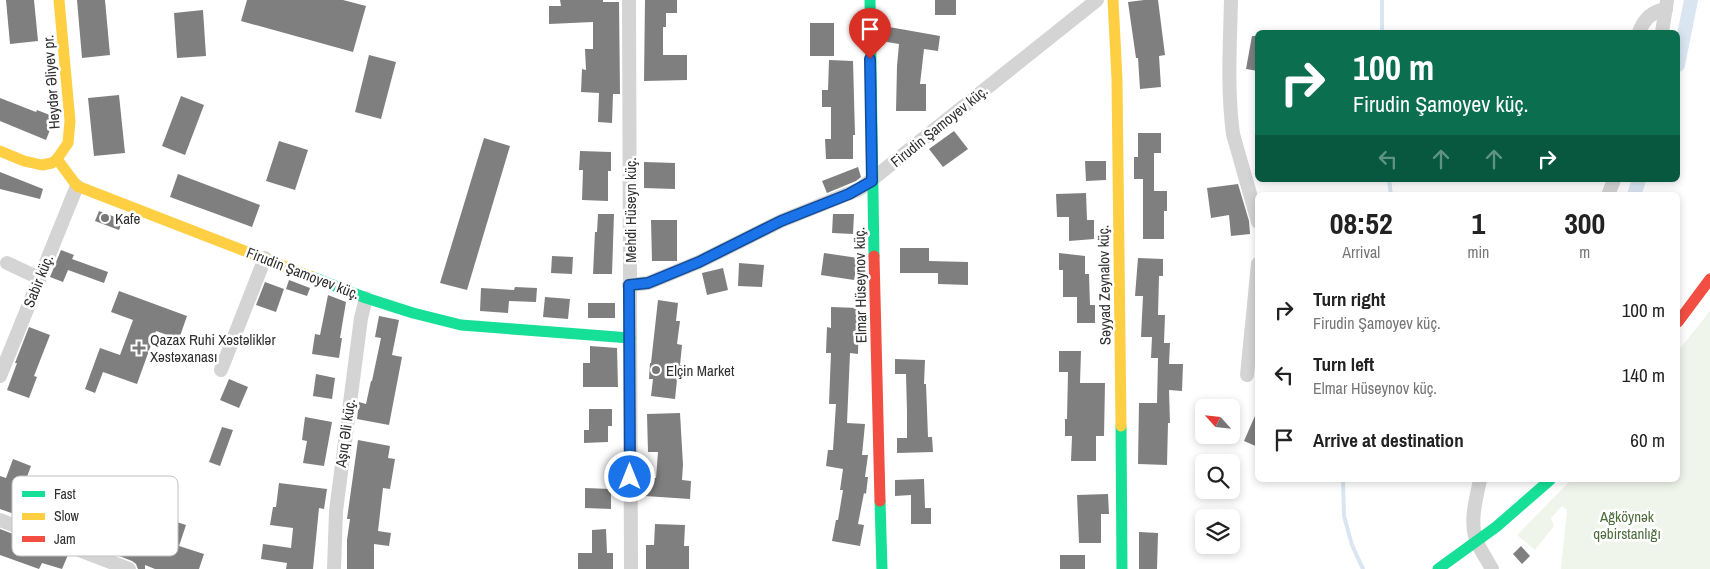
<!DOCTYPE html>
<meta charset="utf-8">
<style>
body{margin:0;font-family:"Archivo Narrow",sans-serif;background:#f6f6f6;color:#222;height:100vh;display:flex;flex-direction:column;font-size:19px;white-space:nowrap}
*{box-sizing:border-box;margin:0}
p{font-size:16px;color:#767676}
.icon{flex:none;width:28px;height:28px;fill:none;stroke:currentColor;stroke-width:2;stroke-linecap:round;stroke-linejoin:round}
.map{position:relative;flex:1;overflow:hidden}
.drawer{position:absolute;left:1255px;top:192px;width:425px;height:290px;display:flex;flex-direction:column;background:#fff;border-radius:8px;box-shadow:0 2px 8px #0003}
.drawer>*{flex:none}
.banner{position:absolute;left:1255px;top:30px;width:425px;height:152px;border-radius:8px;box-shadow:0 2px 8px #0003;background:#0b6e4f;color:#fff;overflow:hidden}
.needle{width:32px;rotate:297deg}
.controls{position:absolute;left:1195px;top:399px;display:grid;gap:10px}
.controls a{display:grid;place-items:center;width:45px;height:45px;border-radius:8px;background:#fff;box-shadow:0 2px 8px #0003;font-size:25px}
.pin{position:absolute;display:grid;place-items:center;width:42px;height:42px;color:#fff;margin:-51px -21px;border-radius:50% 50% 50% 0;rotate:-45deg;box-shadow:0 0 5px #0007}
.pin .icon{rotate:45deg}
.me{position:absolute;width:55px;margin:-28px;rotate:0deg;stroke-linejoin:round;filter:drop-shadow(0 0 4px #0008)}
.turn{display:flex;align-items:center;gap:18px;height:105px;padding:0 15px;font-size:22px}
.turn .icon{width:65px;height:65px;stroke-width:2.5}
.turn b{display:block;font-size:35px;line-height:42px}
.lanes{display:flex;align-items:center;height:48px;padding:0 15px;background:#0003;justify-content:center;gap:25px;direction:ltr}
.lanes .off{opacity:.35}
.eta{display:flex;justify-content:space-evenly;align-items:center;height:85px;text-align:center}
.eta b{font-size:30px;font-weight:700;line-height:35px}
ul{padding:0;list-style:none}
li{display:flex;align-items:center;gap:15px;height:65px;padding:0 15px}
li div{flex:1}
li b{display:block;font-size:19px}
li em{font-style:normal}
.map>svg:first-child{display:block}
</style>
<div class="map">
<svg width="1710" height="569" viewBox="0 0 1710 569">
<rect width="100%" height="100%" fill="#fff"/>
<polygon fill="#f0f5ec" points="1710,311 1710,569 1561,569 1567,510 1562,506 1551,518 1554,526 1535,550 1517,535 1571,480 1678,480 1678,351"/>
<g fill="none" stroke-linecap="round" stroke-linejoin="round">
<g stroke="#d9e6f2" stroke-width="4">
<polyline points="1382,32 1382,0"/>
<polyline points="1389,180 1391,195"/>
<polyline points="1343,480 1344,516 1352,545 1363,569"/>
</g>
<g stroke="#d9e6f2" stroke-width="14">
<polyline points="1678,65 1691,0"/>
<polyline points="1634,195 1639,180"/>
</g>
</g>
<g fill="#7f7f7f">
<polygon points="6,0 34,0 38,41 10,44"/>
<polygon points="77,0 105,0 110,55 82,58"/>
<polygon points="247,0 343,0 366,6 353,52 241,21"/>
<polygon points="560,0 603,0 603,2 619,2 620,94 613,94 612,123 598,122 599,93 581,92 582,69 586,70 585,49 593,49 593,22 549,24 549,6 561,6"/>
<polygon points="645,0 677,0 677,13 666,13 666,27 663,27 663,55 687,55 687,80 644,81"/>
<rect x="935" y="0" width="21" height="15"/>
<polygon points="1144,0 1158,0 1165,55 1159,56 1161,87 1140,89 1138,58 1136,58 1128,2"/>
<polygon points="203,10 206,56 177,58 174,13"/>
<rect x="810" y="23" width="24" height="33"/>
<polygon points="889,27 940,36 938,51 924,49 920,84 926,84 926,111 896,111 897,66 899,44 887,42"/>
<polygon points="1252,36 1258,36 1258,71 1246,69"/>
<polygon points="369,55 396,62 381,119 355,112"/>
<polygon points="829,60 853,61 855,135 853,135 853,159 826,159 825,139 831,139 831,107 822,107 822,90 828,90"/>
<polygon points="119,95 125,153 94,156 88,98"/>
<polygon points="181,96 204,105 185,155 162,146"/>
<polygon points="0,98 36,112 37,110 55,117 46,140 0,121"/>
<polygon points="954,131 968,149 943,167 929,149"/>
<polygon points="1138,133 1161,133 1161,153 1154,153 1154,191 1167,191 1167,211 1164,211 1164,239 1143,239 1143,179 1134,179 1134,157 1138,157"/>
<polygon points="484,138 510,146 467,290 440,283"/>
<polygon points="279,141 308,150 295,190 266,181"/>
<polygon points="580,151 611,152 611,171 608,171 608,201 582,200 583,170 579,170"/>
<polygon points="1085,161 1106,161 1106,180 1086,181"/>
<polygon points="644,162 675,163 675,189 644,188"/>
<polygon points="858,167 861,177 856,181 827,193 822,181"/>
<polygon points="0,172 43,189 40,199 0,189"/>
<polygon points="178,174 260,205 252,227 170,197"/>
<polygon points="1238,184 1249,221 1250,234 1231,236 1229,215 1211,218 1207,188"/>
<polygon points="1086,193 1087,220 1094,220 1094,239 1069,241 1069,217 1057,217 1056,194"/>
<polygon points="99,211 123,220 119,230 95,221"/>
<polygon points="598,214 614,214 612,274 593,274 595,232 597,232"/>
<polygon points="833,214 854,214 853,234 832,233"/>
<polygon points="651,220 677,220 677,261 652,261"/>
<polygon points="900,248 929,248 929,261 968,262 968,285 938,284 938,273 900,273"/>
<polygon points="61,250 74,255 72,259 108,272 104,283 68,270 63,282 50,277"/>
<polygon points="824,253 858,258 854,280 821,275"/>
<polygon points="1059,253 1085,256 1085,274 1089,274 1090,305 1095,305 1095,323 1077,323 1077,297 1063,297 1063,270 1059,270"/>
<polygon points="552,256 573,257 572,274 551,273"/>
<polygon points="1138,258 1163,259 1163,276 1159,276 1158,315 1165,315 1164,343 1170,343 1169,364 1183,364 1182,391 1169,390 1170,423 1168,423 1167,465 1138,464 1139,403 1157,403 1158,358 1151,358 1152,337 1141,337 1143,296 1135,296"/>
<polygon points="739,263 764,265 762,287 738,286"/>
<polygon points="723,268 728,290 707,295 702,273"/>
<polygon points="289,280 310,288 307,296 286,289"/>
<polygon points="265,282 284,289 276,312 256,305"/>
<polygon points="515,287 537,288 536,302 509,301 508,313 480,311 481,288 514,290"/>
<polygon points="119,291 187,316 179,339 156,331 137,384 103,372 95,393 85,389 100,348 120,355 133,320 111,312"/>
<polygon points="328,295 346,302 340,338 342,338 339,358 312,354 315,334 320,335"/>
<polygon points="545,297 570,299 568,319 543,317"/>
<polygon points="658,300 678,303 676,321 680,321 677,344 682,345 680,365 682,365 681,381 677,380 675,399 651,396 653,379 649,379 650,363 651,363"/>
<rect x="588" y="303" width="27" height="15"/>
<polygon points="831,307 859,308 858,354 850,353 847,423 865,424 862,455 868,455 865,477 868,477 866,494 864,493 858,524 864,525 860,546 832,541 836,520 838,520 843,490 840,490 843,469 826,466 828,450 833,450 836,404 829,404 831,353 826,353 827,327 831,328"/>
<polygon points="379,316 399,320 392,355 402,357 389,425 357,419 359,402 366,404 371,381 372,381 381,338 375,337"/>
<polygon points="29,327 50,335 34,376 37,377 29,398 7,390 17,363 15,363"/>
<polygon points="590,346 617,348 618,387 583,387 583,363 590,363"/>
<polygon points="1059,351 1081,351 1080,383 1105,383 1104,436 1096,436 1096,461 1071,461 1072,436 1065,436 1065,419 1067,419 1068,372 1059,372"/>
<polygon points="895,359 925,360 924,384 926,384 928,437 932,437 933,452 897,453 897,438 907,438 907,411 906,374 895,374"/>
<polygon points="316,374 335,378 332,399 313,396"/>
<polygon points="229,379 248,387 239,408 220,400"/>
<polygon points="589,409 612,409 612,426 608,426 608,442 584,443 584,430 589,430"/>
<polygon points="1258,409 1258,447 1244,441"/>
<polygon points="680,413 683,465 682,480 691,481 690,499 645,496 646,478 656,478 658,452 648,452 647,414"/>
<polygon points="305,417 332,422 324,466 303,463 307,441 302,440"/>
<polygon points="222,427 233,430 220,466 209,462"/>
<polygon points="358,440 390,446 388,458 395,459 390,489 383,488 378,531 391,533 389,546 374,544 374,569 347,569 347,540 350,519 347,519"/>
<polygon points="13,459 31,466 22,490 43,498 44,495 54,499 52,505 110,524 112,517 126,522 123,530 159,544 168,519 186,525 179,546 204,554 199,569 155,569 145,565 145,569 138,569 136,564 132,561 67,535 68,533 45,524 44,527 33,523 34,521 0,509 0,476 6,478"/>
<polygon points="924,479 925,508 931,508 931,524 911,524 911,495 895,496 895,480"/>
<polygon points="279,483 327,489 324,509 319,508 313,569 286,569 287,563 261,559 263,544 291,548 293,528 270,525 273,507 276,507"/>
<polygon points="585,488 611,489 611,509 585,508"/>
<polygon points="1108,494 1109,514 1101,514 1101,543 1079,543 1077,495"/>
<polygon points="655,524 685,525 684,546 689,546 689,569 646,569 646,545 654,545"/>
<polygon points="0,529 68,555 62,569 42,563 39,569 0,555"/>
<polygon points="606,529 607,553 613,553 613,569 578,569 578,553 592,553 592,530"/>
<polygon points="1139,532 1158,533 1157,569 1139,569"/>
<polygon points="1521,546 1530,556 1522,564 1513,554"/>
<rect x="1060" y="555" width="25" height="14"/>
</g>
<g fill="none" stroke-linecap="round" stroke-linejoin="round">
<g stroke="#d4d4d4" stroke-width="14">
<polyline points="629,0 631,569"/>
<path d="M 1231,0 C 1230,45 1227,89 1233,134 L 1258,222"/>
<path d="M 1639,32 C 1644,19 1652,11 1666,9"/>
<polyline points="1662,32 1667,1"/>
<polyline points="1608,195 1614,180"/>
<polyline points="7,263 39,278"/>
<polyline points="629,285 648,283 699,262 781,221 860,189 1097,0"/>
<polyline points="221,370 265,258"/>
<polyline points="1247,375 1258,264"/>
<polyline points="0,376 77,186"/>
<path d="M 1480,480 C 1476,499 1469,523 1477,542 C 1481,551 1487,560 1492,569"/>
<polyline points="0,520 129,569"/>
<polyline points="334,569 336,511 361,318 366,298"/>
</g>
<g stroke="#16e098" stroke-width="11">
<polyline points="870,0 874,256"/>
<polyline points="312,277 366,298 413,313 461,325 630,338"/>
<polyline points="1121,426 1122,569"/>
<polyline points="880,501 882,569"/>
<polyline points="1438,569 1496,527 1550,480"/>
</g>
<g stroke="#ffcf43" stroke-width="11">
<polyline points="1113,0 1117,79 1121,426"/>
<polyline points="0,151 24,161 42,165 52,163 57,159 68,143 70,121 59,0"/>
<polyline points="57,159 77,186 312,277"/>
</g>
<g stroke="#f24e42" stroke-width="11">
<polyline points="874,256 880,501"/>
<polyline points="1678,322 1710,279"/>
</g>
</g>
<g fill="none" stroke-linecap="round" stroke-linejoin="round">
<g stroke="#114b97" stroke-width="12">
<polyline id="route" points="630,477 629,285 648,283 699,262 781,221 849,194 872,181 870,59"/>
</g>
<use href="#route" stroke="#1a73e8" stroke-width="9"/>
</g>
<g fill="#787878" stroke="#fff" stroke-width="2">
<circle cx="105" cy="218" r="5"/>
<path d="M136.5 340.5h5v5h5v5h-5v5h-5v-5h-5v-5h5z"/>
<circle cx="656" cy="370" r="5"/>
</g>
<g text-anchor="middle" dominant-baseline="central" stroke-width="5" stroke-linejoin="round" paint-order="stroke">
<g font-size="15" fill="#303030" stroke="#fff">
<text transform="translate(51 82) rotate(-94)">Heydər Əliyev pr.</text>
<text transform="translate(939 126) rotate(-39)">Firudin Şamoyev küç.</text>
<text transform="translate(630 210) rotate(-90)">Mehdi Hüseyn küç.</text>
<text transform="translate(303 273) rotate(21)">Firudin Şamoyev küç.</text>
<text transform="translate(38 281) rotate(-68)">Sabir küç.</text>
<text transform="translate(860 285) rotate(-91)">Elmar Hüseynov küç.</text>
<text transform="translate(1104 285) rotate(-91)">Səyyad Zeynalov küç.</text>
<text transform="translate(345 433) rotate(-82)">Aşıq Əli küç.</text>
</g>
<g font-size="15" fill="#303030" stroke="#fff" text-anchor="start">
<text x="115" y="218">Kafe</text>
<text x="150" y="339">Qazax Ruhi Xəstəliklər<tspan x="150" dy="17">Xəstəxanası</tspan></text>
<text x="666" y="370">Elçin Market</text>
</g>
<g font-size="15" fill="#4d6c3c" stroke="#fff">
<text x="1627" y="516">Ağköynək<tspan x="1627" dy="17">qəbirstanlığı</tspan></text>
</g>
</g>
<rect x="12" y="476" width="166" height="80" rx="8" fill="#fff" stroke="#c1c1c1" stroke-width="1"/>
<rect x="22" y="491" width="23" height="6" fill="#16e098"/>
<rect x="22" y="513" width="23" height="7" fill="#ffcf43"/>
<rect x="22" y="536" width="23" height="6" fill="#f24e42"/>
<g font-size="14" fill="#303030">
<text x="54" y="499">Fast</text>
<text x="54" y="521">Slow</text>
<text x="54" y="544">Jam</text>
</g>
</svg>
<div class="controls">
<a><svg class="needle" viewBox="-14 -14 28 28"><path d="M0-13l5 13h-10z" fill="#e53935"/><path d="M0 13l5-13h-10z" fill="#767676"/></svg></a>
<a><svg class="icon" aria-label="search" viewBox="0 0 24 24"><circle cx="10" cy="10" r="6"/><path d="M15 15l6 6"/></svg></a>
<a><svg class="icon" aria-label="layers" viewBox="0 0 24 24"><path d="M12 4l9 5-9 5-9-5zM3 14l9 5 9-5"/></svg></a>
</div>
<div class="pin" style="left:870px;top:59px;background:#d93025"><svg class="icon" aria-label="arrive" viewBox="0 0 24 24"><path d="M6 21V4h12l-3 4 3 4H6"/></svg></div>
<svg class="me" style="left:630px;top:477px" viewBox="-20 -20 40 40"><circle r="17" fill="#1a73e8" stroke="#fff" stroke-width="3"/><path d="M0-11L8 9 0 5-8 9z" fill="#fff"/></svg>
<div class="banner">
<div class="turn"><svg class="icon" aria-label="right" viewBox="0 0 24 24"><path d="M7 20v-9h11M14 6l5 5-5 5"/></svg><div><b>100 m</b>Firudin Şamoyev küç.</div></div>
<div class="lanes"><svg class="icon off" aria-label="left" viewBox="0 0 24 24"><path d="M17 20v-9H6M10 6l-5 5 5 5"/></svg><svg class="icon off" aria-label="ahead" viewBox="0 0 24 24"><path d="M12 20V5M6 11l6-6 6 6"/></svg><svg class="icon off" aria-label="ahead" viewBox="0 0 24 24"><path d="M12 20V5M6 11l6-6 6 6"/></svg><svg class="icon" aria-label="right" viewBox="0 0 24 24"><path d="M7 20v-9h11M14 6l5 5-5 5"/></svg></div>
</div>
<section class="drawer">
<div class="eta">
<div><b>08:52</b><p>Arrival</p></div>
<div><b>1</b><p>min</p></div>
<div><b>300</b><p>m</p></div>
</div>
<ul>
<li><svg class="icon" aria-label="right" viewBox="0 0 24 24"><path d="M7 20v-9h11M14 6l5 5-5 5"/></svg><div><b>Turn right</b><p>Firudin Şamoyev küç.</p></div><em>100 m</em></li>
<li><svg class="icon" aria-label="left" viewBox="0 0 24 24"><path d="M17 20v-9H6M10 6l-5 5 5 5"/></svg><div><b>Turn left</b><p>Elmar Hüseynov küç.</p></div><em>140 m</em></li>
<li><svg class="icon" aria-label="arrive" viewBox="0 0 24 24"><path d="M6 21V4h12l-3 4 3 4H6"/></svg><div><b>Arrive at destination</b></div><em>60 m</em></li>
</ul>
</section>
</div>
